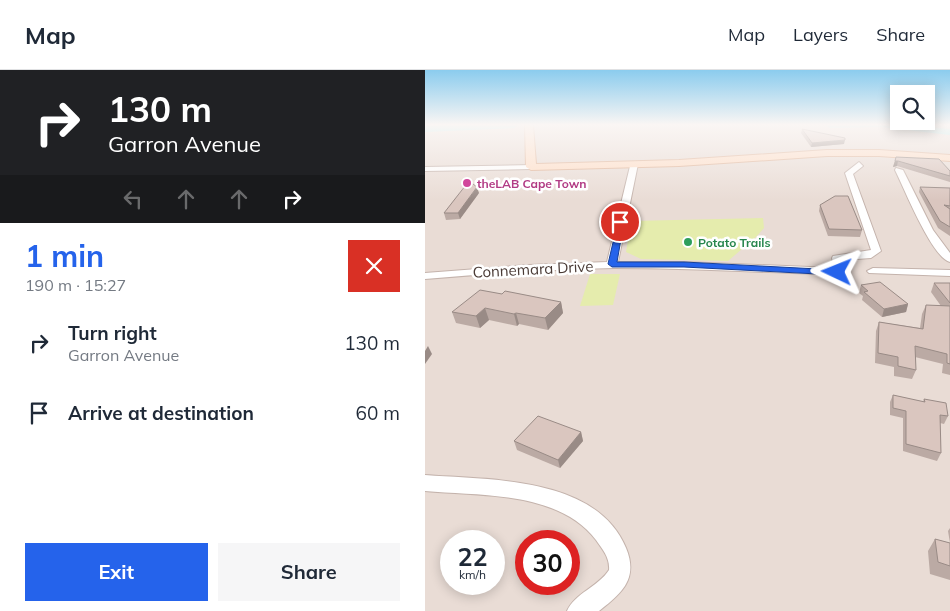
<!DOCTYPE html>
<meta charset="utf-8">
<style>
body{margin:0;font-family:Mulish,sans-serif;background:#f6f6f7;color:#1f2937;height:100vh;display:flex;flex-direction:column;font-size:19px;white-space:nowrap}
*{box-sizing:border-box;margin:0}
p{font-size:16px;color:#747a83}
.icon{flex:none;width:28px;height:28px;fill:none;stroke:currentColor;stroke-width:2;stroke-linecap:round;stroke-linejoin:round}
.map{position:relative;flex:1;overflow:hidden}
.sheet{display:flex;flex-direction:column;background:#fff;width:425px}
.sheet>*{flex:none}
.top-card{background:#202124;color:#fff;overflow:hidden}
.tools{position:absolute;left:465px;top:15px;display:grid;gap:10px}
.tools a{display:grid;place-items:center;width:45px;height:45px;border-radius:0px;background:#fff;box-shadow:0 2px 12px #0003;font-size:25px}
.speed{position:absolute;left:15px;top:460px;display:flex;gap:10px;font-size:25px;font-weight:700;text-align:center}
.speed>*{display:grid;place-content:center;width:65px;height:65px;border-radius:50%;background:#fff;box-shadow:0 2px 12px #0003;line-height:1}
.speed small{font-size:12px;font-weight:400}
.speed .limit{border:8px solid #d22;background:#fff;color:#111}
.pin{position:absolute;display:grid;place-items:center;width:42px;height:42px;color:#fff;margin:-21px;border:2px solid #fff;border-radius:50%;box-shadow:0 1px 5px #0007}
.me{position:absolute;width:55px;margin:-28px;rotate:272deg;stroke-linejoin:round;filter:drop-shadow(0 0 4px #0008)}
.turn{display:flex;align-items:center;gap:18px;height:105px;padding:0 25px;font-size:22px}
.turn .icon{width:65px;height:65px;stroke-width:2.5}
.turn b{display:block;font-size:35px;line-height:42px}
.lanes{display:flex;align-items:center;height:48px;padding:0 25px;background:#0003;justify-content:center;gap:25px;direction:ltr}
.lanes .off{opacity:.35}
.round{display:grid;place-items:center;flex:none;width:52px;height:52px;border-radius:0px;background:#f6f6f7}
.headline{display:flex;align-items:center;justify-content:space-between;height:85px;padding:0 25px}
h1{font-size:30px;font-weight:700;line-height:38px;color:#2563eb}
.action{display:flex;gap:10px;margin-top:auto;padding:10px 25px}
.action a{flex:1;height:58px;border-radius:0px;background:#2563eb;color:#fff;font-size:20px;font-weight:700;line-height:58px;text-align:center}
.action a+a{background:#f6f6f7;color:#1f2937}
ul{padding:0;list-style:none}
li{display:flex;align-items:center;gap:15px;height:70px;padding:0 25px}
li div{flex:1}
li b{display:block;font-size:19px}
li em{font-style:normal}
header{display:flex;align-items:center;gap:30px;box-sizing:border-box;height:70px;padding:0 25px;background:#fff;border-bottom:1px solid #e0e1e3}
header strong{font-size:24px}
nav{display:flex;gap:28px;margin-inline-start:auto;font-size:18px}
main{display:flex;flex:1;min-height:0}
.map>svg:first-child{display:block}
</style>
<header>
<strong>Map</strong>
<nav><a>Map</a><a>Layers</a><a>Share</a></nav>
</header>
<main>
<section class="sheet">
<div class="top-card">
<div class="turn"><svg class="icon" aria-label="right" viewBox="0 0 24 24"><path d="M7 20v-9h11M14 6l5 5-5 5"/></svg><div><b>130 m</b>Garron Avenue</div></div>
<div class="lanes"><svg class="icon off" aria-label="left" viewBox="0 0 24 24"><path d="M17 20v-9H6M10 6l-5 5 5 5"/></svg><svg class="icon off" aria-label="ahead" viewBox="0 0 24 24"><path d="M12 20V5M6 11l6-6 6 6"/></svg><svg class="icon off" aria-label="ahead" viewBox="0 0 24 24"><path d="M12 20V5M6 11l6-6 6 6"/></svg><svg class="icon" aria-label="right" viewBox="0 0 24 24"><path d="M7 20v-9h11M14 6l5 5-5 5"/></svg></div>
</div>
<div class="headline"><div><h1>1 min</h1><p>190 m · 15:27</p></div><a class="round" style="background:#d93025;color:#fff"><svg class="icon" aria-label="close" viewBox="0 0 24 24"><path d="M6 6l12 12M18 6L6 18"/></svg></a></div>
<ul>
<li><svg class="icon" aria-label="right" viewBox="0 0 24 24"><path d="M7 20v-9h11M14 6l5 5-5 5"/></svg><div><b>Turn right</b><p>Garron Avenue</p></div><em>130 m</em></li>
<li><svg class="icon" aria-label="arrive" viewBox="0 0 24 24"><path d="M6 21V4h12l-3 4 3 4H6"/></svg><div><b>Arrive at destination</b></div><em>60 m</em></li>
</ul>
<div class="action"><a>Exit</a><a>Share</a></div>
</section>
<div class="map">
<svg width="525" height="541" viewBox="0 0 525 541">
<rect width="100%" height="100%" fill="#f5ece7"/>
<path fill="#e9dcd5" fill-rule="evenodd" d="M 0,55 L 525,55 L 525,541 L 0,541 ZM 26,471 L 69,471 L 69,514 L 26,514 ZM 101,471 L 144,471 L 144,514 L 101,514 Z"/>
<g fill="#e5ecad">
<polygon points="338,148 339,158 331,167 303,191 216,189 201,182 206,151"/>
<polygon points="165,204 195,204 188,235 155,236"/>
</g>
<g fill="none" stroke-linecap="round" stroke-linejoin="round">
<g fill="#9ff0f6" fill-rule="evenodd">
<polygon points="24,55 94,55 89,58 0,62 0,56"/>
<polygon points="400,55 487,55 525,59 525,65 456,57 405,58"/>
</g>
<g stroke="#c4b3ac" stroke-width="2">
<g id="street">
<path d="M 206,92 L 213,94 L 193,192 L 259,192 L 409,198 L 407,188 L 408,186 L 446,180 L 420,103 L 434,92 L 438,96 L 428,104 L 456,181 L 446,188 L 418,190 L 421,200 L 413,205 C 338,202 264,198 189,198 C 126,199 63,204 0,209 L 0,203 L 104,195 L 182,192 Z"/>
<polygon points="109,95 109,99 106,99 0,101 0,97"/>
<path d="M 471,98 L 478,100 L 508,160 L 525,183 L 525,192 C 507,188 479,118 470,100 Z"/>
<polygon points="448,198 525,200 525,206 444,203 442,201"/>
<path d="M 0,405 C 65,410 171,406 201,478 C 214,509 196,524 174,541 L 142,541 C 150,523 173,517 184,500 C 185,488 178,480 171,470 C 134,421 55,426 0,421 Z"/>
</g>
</g>
<g stroke="#dfb397" stroke-width="2">
<polygon id="secondary" points="100,55 108,55 111,94 254,90 402,80 454,80 525,85 525,91 454,86 402,86 254,96 106,100 101,97"/>
</g>
<use href="#street" fill="#fff" fill-rule="evenodd"/>
<use href="#secondary" fill="#ffdec7" fill-rule="evenodd"/>
</g>
<g fill="#bbaaa4">
<polygon points="377,59 419,74 386,77 376,63"/>
<polygon points="471,87 525,101 525,112 472,96 468,97"/>
<polygon points="495,117 525,118 525,166 513,158 494,122"/>
<polygon points="54,123 35,149 21,150 19,143"/>
<polygon points="395,135 437,160 435,167 403,166 394,141"/>
<polygon points="509,213 525,213 525,305 517,303 518,294 490,287 491,300 487,309 469,306 469,297 450,293 451,261 454,252 495,258 497,244 501,235 516,236 506,222"/>
<polygon points="436,215 483,234 481,242 457,247 437,230 438,226 434,223"/>
<polygon points="77,224 136,232 138,243 123,260 94,254 92,256 64,250 55,258 31,253 27,242"/>
<polygon points="468,325 498,332 499,329 523,346 519,354 515,353 516,383 512,391 478,381 478,348 465,345 465,332"/>
<polygon points="156,362 158,371 135,398 92,380 89,371"/>
<polygon points="525,458 525,510 505,504 503,481 510,469 525,473 523,461"/>
</g>
<g fill="#998b86">
<polygon points="420,70 419,74 386,77 387,73"/>
<polygon points="470,91 473,91 472,96 468,97"/>
<polygon points="52,117 54,123 35,149 33,143"/>
<polygon points="136,232 138,243 123,260 120,248"/>
<polygon points="483,234 481,242 457,247 459,239"/>
<polygon points="60,238 64,250 55,258 51,246"/>
<polygon points="91,243 94,254 92,256 89,244"/>
<polygon points="3,276 7,284 0,294 0,281"/>
<polygon points="156,362 158,371 135,398 133,390"/>
</g>
<g fill="#dac6bf" stroke="#998b86">
<polygon points="377,59 420,68 420,70 387,73"/>
<polygon points="471,87 514,89 525,101 525,106 473,91 470,91"/>
<polygon points="44,111 52,117 33,143 19,143"/>
<polygon points="495,117 525,118 525,136 519,135 525,139 525,157 515,151"/>
<polygon points="410,126 423,126 437,160 404,159 395,135"/>
<polygon points="455,212 483,234 459,239 439,222 443,221 436,215"/>
<polygon points="509,213 525,213 525,233"/>
<polygon points="55,220 77,224 80,221 136,232 120,248 91,243 89,244 60,238 51,246 27,242"/>
<polygon points="501,235 525,236 525,294 522,293 522,284 490,276 491,300 473,296 473,287 453,283 454,252 498,259"/>
<polygon points="468,325 500,332 499,329 521,333 523,346 515,345 516,383 481,374 481,341 468,338"/>
<polygon points="113,346 156,362 133,390 89,371"/>
<polygon points="510,469 525,473 525,496 513,492"/>
</g>
<linearGradient id="sky" x2="0" y2="1"><stop stop-color="#8bccee"/><stop offset="0.42" stop-color="#faf6f4"/><stop offset="1" stop-color="#faf6f4" stop-opacity="0"/></linearGradient>
<rect width="525" height="130" fill="url(#sky)"/>
<polygon fill="#2563eb" stroke="#184099" points="193,151 199,152 192,192 259,192 412,200 417,202 412,205 259,197 187,197 183,194"/>
<circle fill="#d1479c" stroke="#fff" stroke-width="2" cx="42" cy="113" r="5"/>
<circle fill="#2e9e5b" stroke="#fff" stroke-width="2" cx="263" cy="172" r="5"/>
<g text-anchor="middle" dominant-baseline="central" stroke-width="5" stroke-linejoin="round" paint-order="stroke">
<g font-size="12" font-weight="bold" fill="#b23c85" stroke="#fff" text-anchor="start">
<text x="52" y="113">theLAB Cape Town</text>
</g>
<g font-size="12" font-weight="bold" fill="#27864d" stroke="#fff" text-anchor="start">
<text x="273" y="172">Potato Trails</text>
</g>
<g font-size="15" fill="#493a35" stroke="#fff">
<text transform="translate(108 199) rotate(-3)">Connemara Drive</text>
</g>
</g>
</svg>
<div class="tools">
<a><svg class="icon" aria-label="search" viewBox="0 0 24 24"><circle cx="10" cy="10" r="6"/><path d="M15 15l6 6"/></svg></a>
</div>
<div class="speed"><div>22<small>km/h</small></div><div class="limit">30</div></div>
<div class="pin" style="left:195px;top:152px;background:#d93025"><svg class="icon" aria-label="arrive" viewBox="0 0 24 24"><path d="M6 21V4h12l-3 4 3 4H6"/></svg></div>
<svg class="me" style="left:412px;top:202px" viewBox="-20 -20 40 40"><path d="M0-17L14 15 0 8-14 15z" fill="#2563eb" stroke="#fff" stroke-width="4"/></svg>
</div>
</main>
